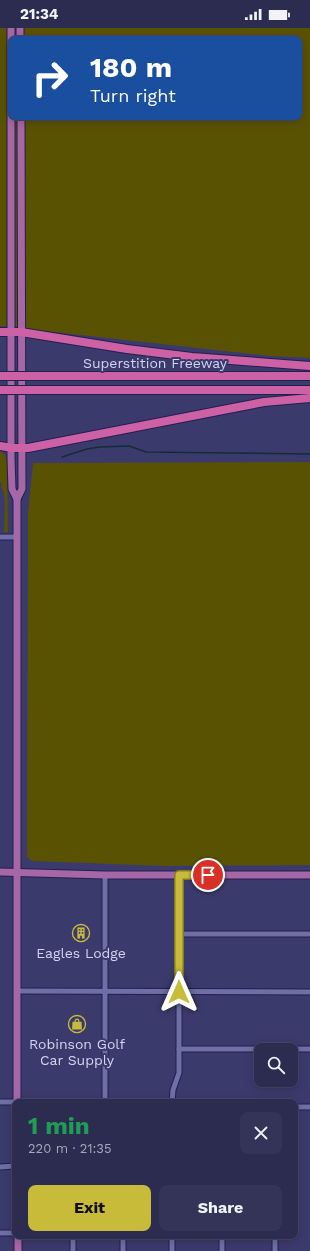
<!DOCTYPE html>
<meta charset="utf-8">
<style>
body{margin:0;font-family:"Work Sans",sans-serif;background:#343458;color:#f1f3f6;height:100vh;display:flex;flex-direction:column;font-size:15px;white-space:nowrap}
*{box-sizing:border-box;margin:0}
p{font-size:13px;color:#a6a7b7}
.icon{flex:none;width:22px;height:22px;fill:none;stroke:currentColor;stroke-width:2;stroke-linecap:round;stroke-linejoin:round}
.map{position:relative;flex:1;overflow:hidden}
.drawer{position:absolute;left:12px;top:1071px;width:286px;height:140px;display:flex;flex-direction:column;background:#2c2c51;border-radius:8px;box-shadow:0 2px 10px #0003,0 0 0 1px #484868}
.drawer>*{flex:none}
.guide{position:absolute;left:8px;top:8px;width:294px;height:84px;border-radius:8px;box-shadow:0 2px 10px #0003,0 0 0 1px #484868;background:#1a4fa0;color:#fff;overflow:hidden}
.fabs{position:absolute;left:254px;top:1015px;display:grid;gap:8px}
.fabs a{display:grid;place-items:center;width:44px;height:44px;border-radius:8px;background:#2c2c51;box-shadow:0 2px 10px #0003,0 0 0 1px #484868;font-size:20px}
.pin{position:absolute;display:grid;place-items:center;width:34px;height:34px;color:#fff;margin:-17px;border:2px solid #fff;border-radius:50%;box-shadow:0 1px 4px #0007}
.me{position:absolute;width:44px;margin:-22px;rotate:0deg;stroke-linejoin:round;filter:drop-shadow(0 0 3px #0008)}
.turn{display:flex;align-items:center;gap:14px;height:84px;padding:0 16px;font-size:18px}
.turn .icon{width:52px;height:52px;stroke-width:2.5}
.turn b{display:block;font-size:28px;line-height:34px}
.round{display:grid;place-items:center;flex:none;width:42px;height:42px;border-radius:8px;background:#343458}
.summary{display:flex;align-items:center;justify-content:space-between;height:68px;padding:0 16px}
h1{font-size:24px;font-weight:700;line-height:30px;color:#1e9e55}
.primary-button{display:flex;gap:8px;margin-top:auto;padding:8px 16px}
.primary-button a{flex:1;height:46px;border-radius:8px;background:#c9bb3a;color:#111;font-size:16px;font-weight:700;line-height:46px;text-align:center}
.primary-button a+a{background:#343458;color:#f1f3f6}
.status{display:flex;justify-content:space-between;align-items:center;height:28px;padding:0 20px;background:#2c2c51;direction:ltr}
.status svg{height:11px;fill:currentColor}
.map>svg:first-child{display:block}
</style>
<div class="status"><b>21:34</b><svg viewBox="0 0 49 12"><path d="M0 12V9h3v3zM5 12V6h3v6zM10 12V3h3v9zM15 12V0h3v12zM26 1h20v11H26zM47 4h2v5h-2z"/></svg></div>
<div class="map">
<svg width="310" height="1223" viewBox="0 0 310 1223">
<rect width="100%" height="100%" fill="#3b3a6c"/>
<g fill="#5a5203" fill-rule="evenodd">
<path d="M 0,0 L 310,0 L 310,330 L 270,328 L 0,298 ZM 11,11 L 299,11 L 299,89 L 11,89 Z"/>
<path d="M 0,423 L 6,428 L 5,429 L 7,433 L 8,504 L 4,505 C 4,493 7,467 1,458 L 2,456 L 0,454 Z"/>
<polygon points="310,434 310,837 165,838 32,833 27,829 28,485 33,435"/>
</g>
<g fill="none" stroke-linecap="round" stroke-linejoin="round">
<polyline stroke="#162c34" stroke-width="1.5" points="62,429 87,421 100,419 129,418 146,424 310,426"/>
<g stroke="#231f4f" stroke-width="7">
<g id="minor">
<polyline points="0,509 17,509"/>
<polyline points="179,906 310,906"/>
<polyline points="18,963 310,964"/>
<polyline points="179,1021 310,1021"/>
<polyline points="0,1074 15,1074"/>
<polyline points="105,1074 105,847"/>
<polyline points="172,1074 173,1062 179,1045 179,847"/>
<polyline points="295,1079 310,1079"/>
<polyline points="0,1139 15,1138"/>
<polyline points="0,1205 15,1205"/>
<polyline points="73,1208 73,1223"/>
<polyline points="123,1208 123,1223"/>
<polyline points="172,1223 172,1208"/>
<polyline points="222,1223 222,1208"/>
<polyline points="275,1223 275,1208"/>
</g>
</g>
<g stroke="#231f4f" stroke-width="9">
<g id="major">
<polyline points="11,0 11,430 12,461 17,471 17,1074"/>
<polyline points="20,0 20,11"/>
<polyline points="17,471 22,461 21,89"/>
<polyline points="0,844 105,847 310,847"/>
<polyline points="18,1208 18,1223"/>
</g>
</g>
<g stroke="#231f4f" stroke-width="10">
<g id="highway">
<polyline points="0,304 21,304 127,321 192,329 310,338"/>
<polyline points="45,348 310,348"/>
<polyline points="45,362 310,362"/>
<polyline points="0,418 12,420 28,420 228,381 264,374 310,370"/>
</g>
</g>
<use href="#minor" stroke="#6e6fa6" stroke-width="5"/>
<use href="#major" stroke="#a667a6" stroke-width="7"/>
<use href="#highway" stroke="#cc61a6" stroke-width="8"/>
<g stroke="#231f4f" stroke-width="10" stroke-linecap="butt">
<g id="highway-bridge">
<polyline points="0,348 45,348"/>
<polyline points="0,362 45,362"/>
</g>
</g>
<use href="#highway-bridge" stroke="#cc61a6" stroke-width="8"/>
</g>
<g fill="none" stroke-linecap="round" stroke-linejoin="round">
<g stroke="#837a26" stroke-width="10">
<polyline id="route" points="179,964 179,847 208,847"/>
</g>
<use href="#route" stroke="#c9bb3a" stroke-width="7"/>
</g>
<defs>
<g id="building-ring" transform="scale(0.9)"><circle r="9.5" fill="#3b3a6c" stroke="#c9bb3a" stroke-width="1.5"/><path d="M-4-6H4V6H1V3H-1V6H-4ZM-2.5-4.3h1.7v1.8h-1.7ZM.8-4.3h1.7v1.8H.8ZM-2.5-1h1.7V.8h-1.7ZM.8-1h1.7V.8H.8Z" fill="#c9bb3a"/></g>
<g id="shop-ring" transform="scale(0.9)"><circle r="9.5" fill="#3b3a6c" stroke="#c9bb3a" stroke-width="1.5"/><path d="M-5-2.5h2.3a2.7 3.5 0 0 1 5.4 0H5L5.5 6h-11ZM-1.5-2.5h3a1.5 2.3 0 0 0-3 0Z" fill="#c9bb3a"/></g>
</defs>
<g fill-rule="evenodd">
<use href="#building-ring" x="81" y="905"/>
<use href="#shop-ring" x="77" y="996"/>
</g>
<g text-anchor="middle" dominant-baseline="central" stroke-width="4" stroke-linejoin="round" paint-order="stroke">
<g font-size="14" fill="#d2d4f3" stroke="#3b3a6c">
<text x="155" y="335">Superstition Freeway</text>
</g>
<g font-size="14" fill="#d2d4f3" stroke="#3b3a6c">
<text x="81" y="925">Eagles Lodge</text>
<text x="77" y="1016">Robinson Golf<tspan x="77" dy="16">Car Supply</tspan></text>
</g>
</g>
</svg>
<div class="fabs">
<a><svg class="icon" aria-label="search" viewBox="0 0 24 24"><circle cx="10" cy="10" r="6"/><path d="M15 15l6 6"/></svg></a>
</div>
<div class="pin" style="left:208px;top:847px;background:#d93025"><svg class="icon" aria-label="arrive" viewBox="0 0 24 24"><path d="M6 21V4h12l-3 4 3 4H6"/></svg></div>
<svg class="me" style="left:179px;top:964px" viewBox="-20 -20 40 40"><path d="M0-17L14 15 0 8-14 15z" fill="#c9bb3a" stroke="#fff" stroke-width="4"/></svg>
<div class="guide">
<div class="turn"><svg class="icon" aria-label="right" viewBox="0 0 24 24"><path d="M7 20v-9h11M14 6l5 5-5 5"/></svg><div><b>180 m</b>Turn right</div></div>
</div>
<section class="drawer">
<div class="summary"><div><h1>1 min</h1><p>220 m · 21:35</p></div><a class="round"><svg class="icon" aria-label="close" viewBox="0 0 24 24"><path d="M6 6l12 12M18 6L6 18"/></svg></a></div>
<div class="primary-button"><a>Exit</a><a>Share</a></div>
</section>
</div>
